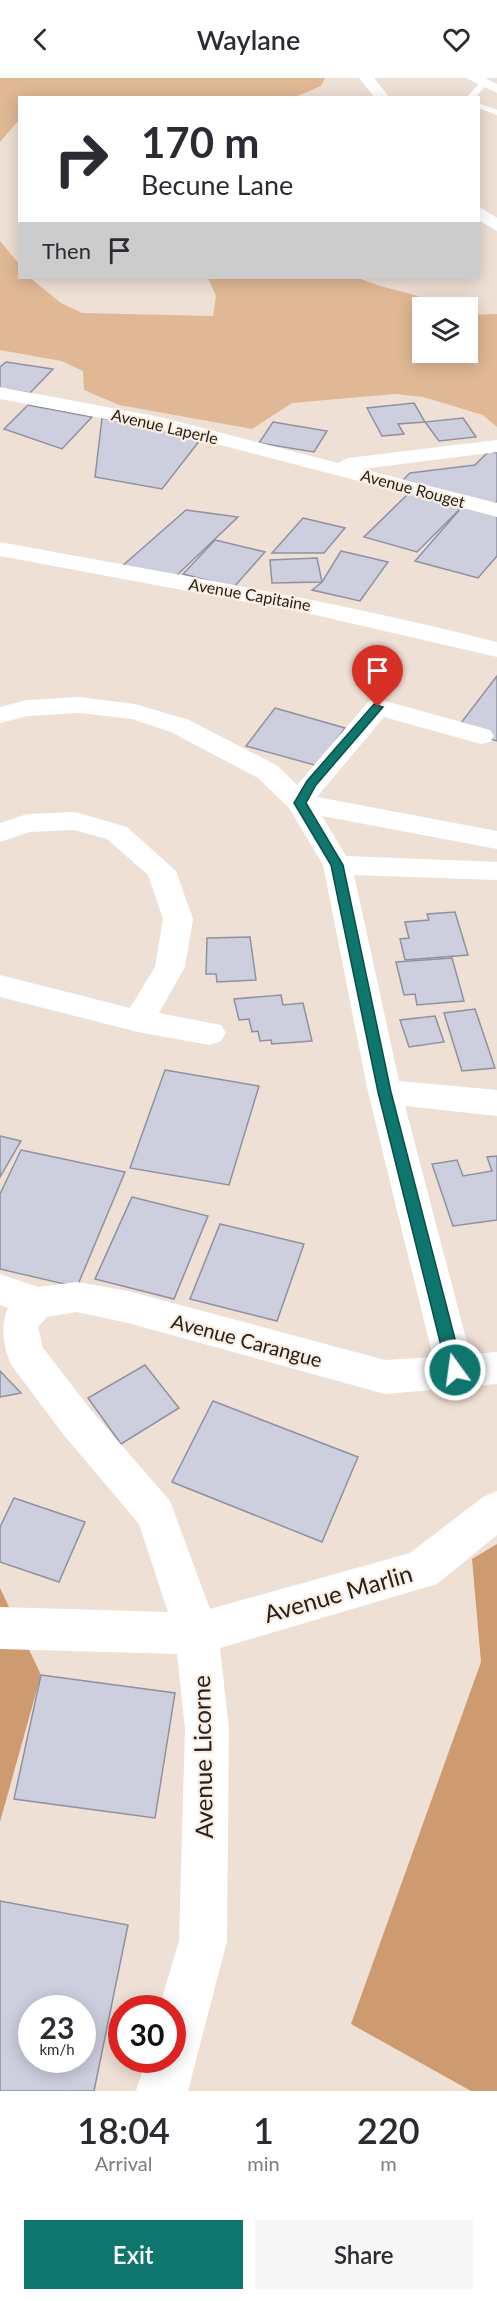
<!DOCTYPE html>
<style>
body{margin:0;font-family:Lato,sans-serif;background:#f7f7f7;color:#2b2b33;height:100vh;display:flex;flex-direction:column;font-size:22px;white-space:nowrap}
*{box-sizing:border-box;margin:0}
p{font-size:20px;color:#7c7c81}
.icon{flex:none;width:33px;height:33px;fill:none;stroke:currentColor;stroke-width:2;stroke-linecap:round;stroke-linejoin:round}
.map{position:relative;height:2013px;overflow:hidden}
.drawer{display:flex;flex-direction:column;background:#fff;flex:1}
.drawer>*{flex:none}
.top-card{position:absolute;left:18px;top:18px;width:462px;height:183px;border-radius:0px;box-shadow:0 3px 15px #0003;background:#fff;color:#2b2b33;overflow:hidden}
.fabs{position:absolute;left:412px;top:219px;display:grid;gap:12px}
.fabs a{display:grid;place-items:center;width:66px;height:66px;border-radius:0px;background:#fff;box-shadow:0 3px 15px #0003;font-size:30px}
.speed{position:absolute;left:18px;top:1917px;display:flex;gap:12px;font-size:30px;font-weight:700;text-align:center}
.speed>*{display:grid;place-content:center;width:78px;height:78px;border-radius:50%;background:#fff;box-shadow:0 3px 15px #0003;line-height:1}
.speed small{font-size:15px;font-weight:400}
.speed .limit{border:9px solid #d22;background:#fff;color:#111}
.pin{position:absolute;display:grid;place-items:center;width:51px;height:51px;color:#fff;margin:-62px -26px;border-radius:50% 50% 50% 0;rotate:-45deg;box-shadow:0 0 6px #0007}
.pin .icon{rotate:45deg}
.me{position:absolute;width:66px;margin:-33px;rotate:346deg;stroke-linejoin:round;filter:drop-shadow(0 0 4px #0008)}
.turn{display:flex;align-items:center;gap:21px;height:126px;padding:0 24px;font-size:27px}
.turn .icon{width:78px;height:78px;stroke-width:2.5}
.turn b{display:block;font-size:42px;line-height:51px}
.then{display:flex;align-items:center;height:57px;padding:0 24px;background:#0003;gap:12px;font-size:22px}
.eta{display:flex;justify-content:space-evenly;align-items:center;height:102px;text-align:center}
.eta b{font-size:36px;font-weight:600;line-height:42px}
.cta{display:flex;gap:12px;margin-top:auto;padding:12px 24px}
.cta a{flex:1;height:69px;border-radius:0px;background:#0f766e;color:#fff;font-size:24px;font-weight:600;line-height:69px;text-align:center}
.cta a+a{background:#f7f7f7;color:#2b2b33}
header{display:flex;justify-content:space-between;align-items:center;height:78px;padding:0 24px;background:#fff;font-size:27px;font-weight:600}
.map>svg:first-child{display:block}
</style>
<header><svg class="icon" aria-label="back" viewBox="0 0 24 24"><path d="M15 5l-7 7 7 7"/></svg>Waylane<svg class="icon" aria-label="heart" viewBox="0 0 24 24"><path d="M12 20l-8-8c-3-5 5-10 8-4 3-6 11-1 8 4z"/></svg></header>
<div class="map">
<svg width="497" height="2013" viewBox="0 0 497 2013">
<rect width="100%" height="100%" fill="#efe0d5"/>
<g fill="#e1b895">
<polygon points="0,0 325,0 321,8 295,19 20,20 19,42 0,64"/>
<path d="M 0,163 L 19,186 L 20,200 L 30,200 L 61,225 L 82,235 L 213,238 L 216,218 L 208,200 L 359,200 C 385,213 415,212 439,229 L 423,230 L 423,274 L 468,274 L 468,237 L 497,236 L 497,349 L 483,337 L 423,319 L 395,316 L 292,325 L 252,351 L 119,327 L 84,312 L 83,293 L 61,283 L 0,272 Z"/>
</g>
<g fill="#cd9b6f">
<polygon points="497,1466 497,2013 471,2013 351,1946 481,1584 472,1481"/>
<polygon points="0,1510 41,1597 0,1744"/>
</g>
<g fill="#cdcede" stroke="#9091a0" stroke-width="1.5" fill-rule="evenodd">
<polygon points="6,284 53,291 30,315 0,310 0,289"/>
<polygon points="414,325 425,344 398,346 404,356 382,358 367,330"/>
<polygon points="28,327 92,339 62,371 4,351"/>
<polygon points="102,340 204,357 162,411 95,399"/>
<polygon points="463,340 476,359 439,363 425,344"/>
<polygon points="273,344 327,353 314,374 259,365"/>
<polygon points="489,373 497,375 497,423 494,426 403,402 410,395 475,387"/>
<polygon points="410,414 462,429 417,474 364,459"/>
<polygon points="462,429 497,438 497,478 478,500 415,483"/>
<polygon points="186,432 238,439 176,498 120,490"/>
<polygon points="303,440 345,450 324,475 272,475"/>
<polygon points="215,462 265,474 234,509 183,496"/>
<polygon points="341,473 388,484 360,523 312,512 322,504"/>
<polygon points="317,480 322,504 272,505 270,482"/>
<polygon points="497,598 497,663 457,650"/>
<polygon points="275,630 345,650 318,688 246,668"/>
<polygon points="455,834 468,877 405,882 400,861 409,860 405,844 429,842 427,836"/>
<polygon points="250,859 256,902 217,904 216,896 206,896 207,860"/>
<polygon points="452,880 464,923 417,927 415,916 404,917 396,884"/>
<polygon points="281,917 283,927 303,925 312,963 272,966 271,962 260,963 258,953 252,954 249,941 239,942 234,921"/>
<polygon points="475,931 495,990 462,993 444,935"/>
<polygon points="435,938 444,964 409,969 400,942"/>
<polygon points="165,992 259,1008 229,1107 130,1090"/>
<polygon points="0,1058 21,1063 0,1099"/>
<polygon points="21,1072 125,1094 77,1209 0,1191 0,1116"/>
<polygon points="497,1078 497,1142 453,1148 432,1086 457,1082 463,1098 492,1093 487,1079"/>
<polygon points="132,1119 208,1138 174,1221 95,1201"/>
<polygon points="220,1146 304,1166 277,1243 190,1221"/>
<polygon points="145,1287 179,1330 121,1366 88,1320"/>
<polygon points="0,1293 21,1315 0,1319"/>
<polygon points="213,1323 358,1379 322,1464 172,1404"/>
<polygon points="14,1420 85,1444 59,1504 0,1484 0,1449"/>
<polygon points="41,1597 175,1615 155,1740 14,1721"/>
<path d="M 0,1823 L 128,1847 L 94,2013 L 0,2013 ZM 32,1930 L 82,1930 L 82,1982 L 32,1982 Z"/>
</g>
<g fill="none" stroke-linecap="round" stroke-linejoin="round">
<g fill="#fff" fill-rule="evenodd">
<polygon points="481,3 488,5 475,20 466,20"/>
<polygon points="478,25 497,32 497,37 478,30"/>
</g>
<g fill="#fff" fill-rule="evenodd">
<polygon points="0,309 160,339 338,385 348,380 497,362 497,374 362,391 497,425 497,439 159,351 0,321"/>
<path d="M 0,464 C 166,495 333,522 497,564 L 497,579 L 311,536 L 0,478 Z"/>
<path d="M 79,619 L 135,626 L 189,642 L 278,688 L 297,707 L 369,623 L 378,621 L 490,652 L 494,658 L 490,664 L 481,666 L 384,639 L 317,719 L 497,753 L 497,771 L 322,738 L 346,778 L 497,784 L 497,802 L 354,797 L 399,1003 L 497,1012 L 497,1038 L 405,1028 L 470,1276 L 497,1274 L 497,1306 L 385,1316 L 128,1245 L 77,1234 L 47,1239 L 38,1249 L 43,1270 L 91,1332 L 170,1423 L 210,1531 L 410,1475 L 483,1419 L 497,1413 L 497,1457 L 437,1506 L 220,1570 L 229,1651 L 227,1863 L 188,2013 L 136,2013 L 146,1982 L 172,1982 L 172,1930 L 159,1930 L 179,1863 L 185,1651 L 177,1576 L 0,1571 L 0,1529 L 168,1534 L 139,1446 L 63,1356 L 12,1288 C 3,1271 0,1245 8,1230 L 0,1227 L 0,1196 L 38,1209 L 77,1204 L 128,1213 L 385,1282 L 433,1279 L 368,1014 L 323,787 L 289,730 L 258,700 L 171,654 L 132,641 L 79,635 L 28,638 L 0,645 L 0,629 L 27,622 Z"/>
<polygon points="75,734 127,749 176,793 193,841 185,889 159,935 221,947 226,955 221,963 210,967 138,954 0,919 0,897 130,930 155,889 163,841 148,797 107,761 74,752 30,754 0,764 0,745 27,736"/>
</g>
<g fill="#fff" fill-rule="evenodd">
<polygon points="359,0 374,0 390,20 375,20"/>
<polygon points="478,128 497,140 497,153 478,142"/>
</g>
<polygon fill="#fff" fill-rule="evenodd" points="466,0 485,0 497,6 497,15"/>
</g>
<polygon fill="#0f766e" stroke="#0a4d48" stroke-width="1.5" points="374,626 383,629 316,707 306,725 343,787 391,1014 463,1292 461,1297 450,1297 447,1292 378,1014 331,787 294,725 307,703"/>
<g text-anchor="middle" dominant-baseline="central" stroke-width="4.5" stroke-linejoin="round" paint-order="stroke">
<g font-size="16" fill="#25201b" stroke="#fceee2">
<text transform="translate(165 348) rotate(13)">Avenue Laperle</text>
<text transform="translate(413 410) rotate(15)">Avenue Rouget</text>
<text transform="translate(250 516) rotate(10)">Avenue Capitaine</text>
</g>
<g font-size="20" fill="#25201b" stroke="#fceee2">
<text transform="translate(247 1262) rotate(15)">Avenue Carangue</text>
</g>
<g font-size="24" fill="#25201b" stroke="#fceee2">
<text transform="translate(338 1515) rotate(-16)">Avenue Marlin</text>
<text transform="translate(202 1679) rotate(-91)">Avenue Licorne</text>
</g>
</g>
</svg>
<div class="fabs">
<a><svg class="icon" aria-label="layers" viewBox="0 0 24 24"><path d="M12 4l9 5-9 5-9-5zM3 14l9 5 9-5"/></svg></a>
</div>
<div class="speed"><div>23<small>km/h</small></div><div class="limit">30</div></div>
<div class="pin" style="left:378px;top:629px;background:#d93025"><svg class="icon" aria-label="arrive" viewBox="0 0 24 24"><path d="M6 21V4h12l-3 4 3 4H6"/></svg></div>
<svg class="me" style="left:455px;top:1292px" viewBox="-20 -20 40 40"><circle r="17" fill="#0f766e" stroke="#fff" stroke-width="3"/><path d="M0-11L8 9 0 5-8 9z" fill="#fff"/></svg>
<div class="top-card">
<div class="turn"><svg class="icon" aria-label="right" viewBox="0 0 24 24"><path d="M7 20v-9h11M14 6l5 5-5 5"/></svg><div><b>170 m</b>Becune Lane</div></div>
<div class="then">Then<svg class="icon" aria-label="arrive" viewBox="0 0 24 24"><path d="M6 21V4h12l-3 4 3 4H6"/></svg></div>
</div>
</div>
<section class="drawer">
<div class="eta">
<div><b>18:04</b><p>Arrival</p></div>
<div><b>1</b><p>min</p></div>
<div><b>220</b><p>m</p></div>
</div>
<div class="cta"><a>Exit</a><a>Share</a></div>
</section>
